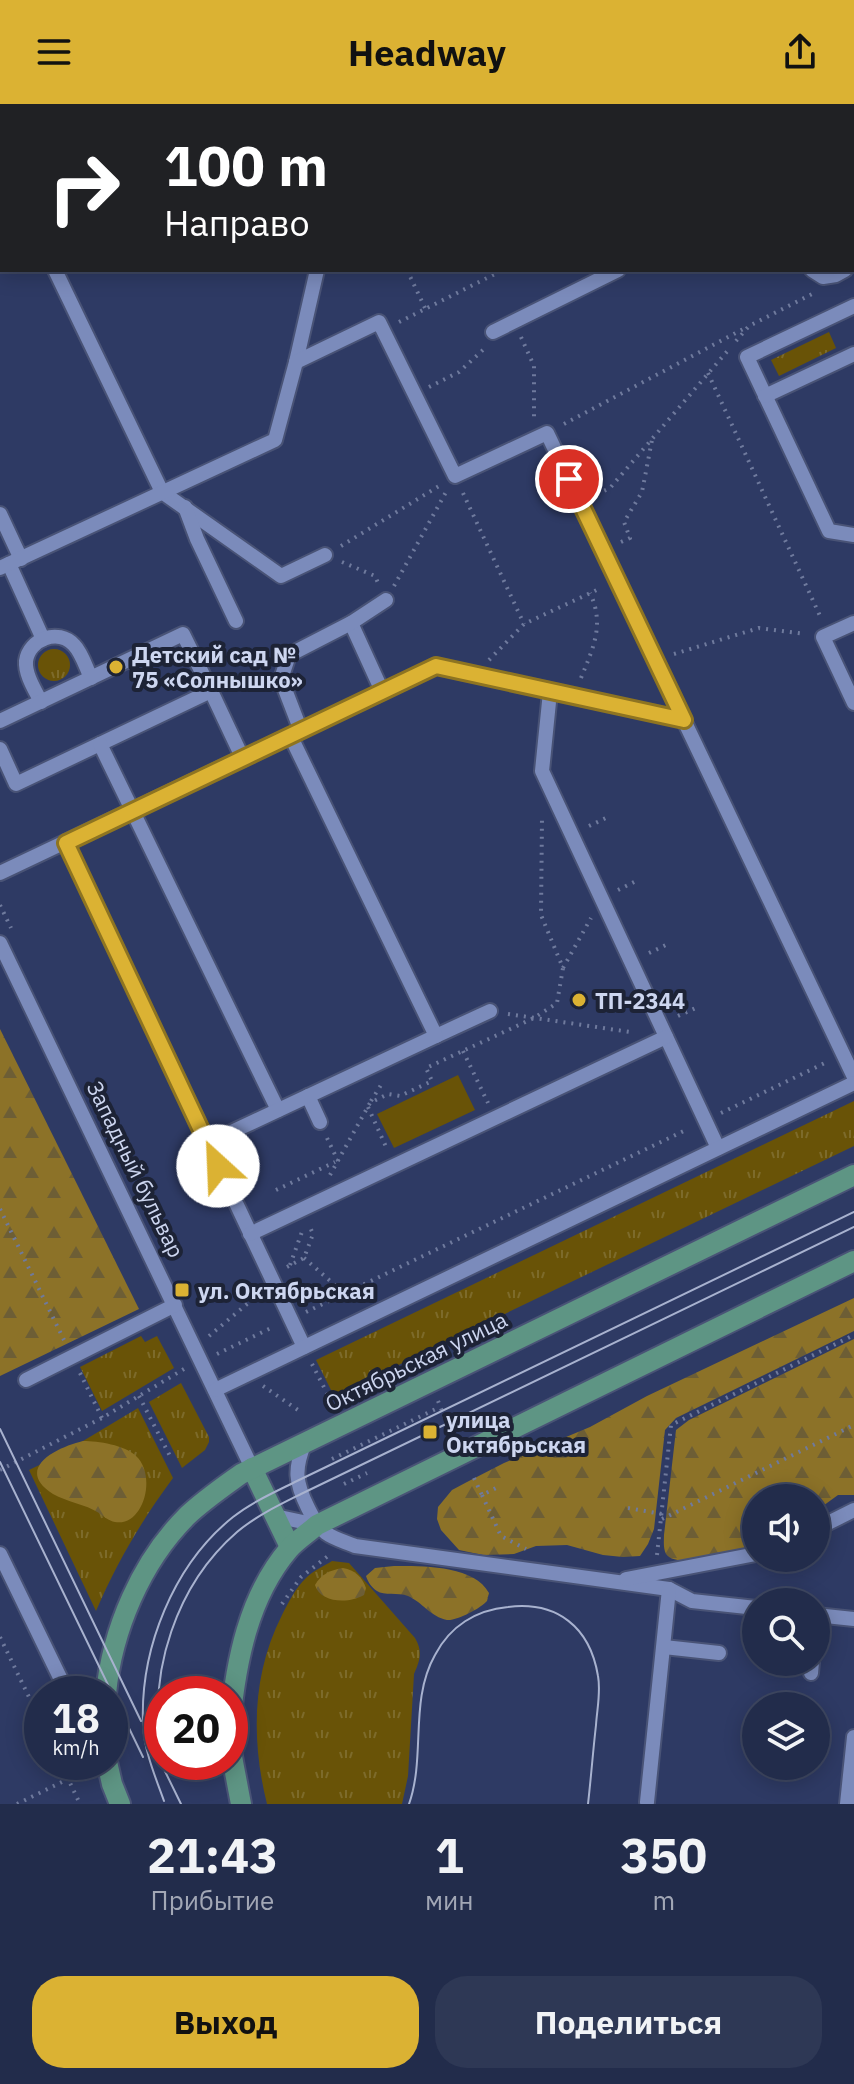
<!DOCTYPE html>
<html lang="ru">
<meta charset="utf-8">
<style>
body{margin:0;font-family:"IBM Plex Sans",sans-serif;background:#2e3855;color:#f1f3f6;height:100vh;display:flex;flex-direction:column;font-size:30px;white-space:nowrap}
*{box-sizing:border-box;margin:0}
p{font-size:26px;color:#a2a7b5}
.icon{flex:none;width:44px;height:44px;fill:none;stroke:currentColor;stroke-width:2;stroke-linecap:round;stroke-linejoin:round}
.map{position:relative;height:1700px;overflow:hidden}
.drawer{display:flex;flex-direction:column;background:#222c4b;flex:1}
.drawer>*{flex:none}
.guide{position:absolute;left:0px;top:0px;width:854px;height:168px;box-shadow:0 4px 20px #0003,0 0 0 2px #3f4863;background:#202124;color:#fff;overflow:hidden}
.controls{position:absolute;left:742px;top:1380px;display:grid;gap:16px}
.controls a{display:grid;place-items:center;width:88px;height:88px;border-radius:50%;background:#222c4b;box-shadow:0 4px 20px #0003,0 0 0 2px #3f4863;font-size:40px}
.speed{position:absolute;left:24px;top:1572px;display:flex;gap:16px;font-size:40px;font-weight:700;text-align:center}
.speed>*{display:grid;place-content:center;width:104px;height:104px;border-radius:50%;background:#222c4b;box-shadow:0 4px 20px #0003,0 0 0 2px #3f4863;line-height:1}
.speed small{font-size:20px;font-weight:400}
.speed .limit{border:12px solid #d22;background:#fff;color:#111}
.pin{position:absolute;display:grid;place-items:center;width:68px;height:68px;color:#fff;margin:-34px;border:4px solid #fff;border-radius:50%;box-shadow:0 2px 8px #0007}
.me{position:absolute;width:88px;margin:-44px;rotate:335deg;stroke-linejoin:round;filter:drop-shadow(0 0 6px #0008)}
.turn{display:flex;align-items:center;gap:28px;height:168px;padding:0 32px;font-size:36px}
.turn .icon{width:104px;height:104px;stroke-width:2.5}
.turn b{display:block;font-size:56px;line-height:68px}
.eta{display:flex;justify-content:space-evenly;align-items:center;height:136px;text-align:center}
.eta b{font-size:48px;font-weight:700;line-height:56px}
.primary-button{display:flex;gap:16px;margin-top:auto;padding:16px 32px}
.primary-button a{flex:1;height:92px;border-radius:32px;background:#dbb233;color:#111;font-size:32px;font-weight:700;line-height:92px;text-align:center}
.primary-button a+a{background:#2e3855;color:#f1f3f6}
header{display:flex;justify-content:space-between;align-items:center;height:104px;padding:0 32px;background:#dbb233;color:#111;font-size:36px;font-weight:700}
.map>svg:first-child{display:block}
</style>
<header><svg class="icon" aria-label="menu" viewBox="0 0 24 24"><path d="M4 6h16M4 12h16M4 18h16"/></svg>Headway<svg class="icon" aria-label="share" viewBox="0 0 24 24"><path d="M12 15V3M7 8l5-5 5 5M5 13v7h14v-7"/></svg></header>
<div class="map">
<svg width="854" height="1700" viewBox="0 0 854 1700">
<defs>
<pattern id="grass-tufts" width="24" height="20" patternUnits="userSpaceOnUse" patternTransform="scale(2)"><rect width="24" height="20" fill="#695307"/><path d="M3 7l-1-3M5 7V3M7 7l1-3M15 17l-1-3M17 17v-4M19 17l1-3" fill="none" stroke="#7d6b2b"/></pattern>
<pattern id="forest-firs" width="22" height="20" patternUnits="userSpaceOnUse" patternTransform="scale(2)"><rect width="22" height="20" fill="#8c7228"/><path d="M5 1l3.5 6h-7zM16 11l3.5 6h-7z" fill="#6d5e35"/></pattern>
</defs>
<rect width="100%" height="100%" fill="#2e3a64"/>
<g fill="url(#grass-tufts)">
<polygon points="829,228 836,244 779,272 771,256"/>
<circle cx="54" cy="561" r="16"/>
<polygon points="854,997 854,1042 334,1292 316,1256"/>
<polygon points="141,1232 145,1238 157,1232 174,1264 102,1307 80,1263"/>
<polygon points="181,1279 209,1333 209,1338 205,1346 182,1364 149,1298"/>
<path d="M 138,1304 L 173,1374 C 142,1416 117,1458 96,1507 L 29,1366 L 58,1352 Z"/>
<path d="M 332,1457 L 349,1459 L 415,1534 C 423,1548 420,1556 414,1570 L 408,1672 L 402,1700 L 267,1700 C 251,1636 252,1570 282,1511 C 288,1499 296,1483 306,1474 C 313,1467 324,1462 332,1457 Z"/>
</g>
<g fill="url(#forest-firs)">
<polygon points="0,925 139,1205 0,1272"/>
<polygon points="854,1194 854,1227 676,1314 665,1326 654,1425 648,1440 640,1452 623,1453 603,1451 567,1441 536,1442 514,1450 483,1451 459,1446 441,1426 437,1415 438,1403 452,1386 467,1378 504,1359 590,1323 647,1292"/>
<path d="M 854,1235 L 854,1391 L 838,1391 L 816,1407 L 816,1394 L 756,1394 L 756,1418 L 749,1427 L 747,1449 C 730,1451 676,1465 666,1450 C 663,1444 664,1437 664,1431 L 676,1326 L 689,1316 Z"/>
<path d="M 83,1337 C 98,1337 125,1341 136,1352 C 157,1371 144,1423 115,1418 C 109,1417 103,1412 99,1409 C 85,1400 67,1398 53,1390 C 13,1364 58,1343 83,1337 Z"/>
<path d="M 394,1462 C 422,1462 474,1461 489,1489 L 487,1497 C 481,1504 457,1517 447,1516 C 431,1513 422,1498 408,1492 C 398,1488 384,1492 377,1487 C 371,1483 368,1478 366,1472 L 375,1464 Z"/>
<path d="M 343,1464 C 355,1466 362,1473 366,1484 L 364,1491 C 349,1500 320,1499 315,1481 C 321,1470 331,1466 343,1464 Z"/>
</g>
<polygon fill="#695307" points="458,971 475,1006 394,1044 377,1010"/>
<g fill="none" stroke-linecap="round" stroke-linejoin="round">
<g stroke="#495376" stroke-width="18">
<g id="minor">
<polyline points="238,0 239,2"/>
<polyline points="619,0 620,2"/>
<polyline points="723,0 724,2"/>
<polyline points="93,2 96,0"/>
<polyline points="402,2 406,0"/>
<polyline points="511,2 515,0"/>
<polyline points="0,53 2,57"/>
<polyline points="55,166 162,388 281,472 325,451"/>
<polyline points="812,166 823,173 836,171 845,166"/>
<polyline points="854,202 747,253 829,427 854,431"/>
<polyline points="493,228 618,166"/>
<polyline points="296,258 317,166"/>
<polyline points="765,292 854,250"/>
<polyline points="185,403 197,435 236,517"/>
<polyline points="0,410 21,455"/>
<polyline points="9,460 43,535"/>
<polyline points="0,464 275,336 296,258 379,218 455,372 547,329 854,973"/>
<polyline points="351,519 382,587"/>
<polyline points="854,519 823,533 854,599"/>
<polyline points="211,587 243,655"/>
<polyline points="550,588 542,667 718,1044"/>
<path d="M 41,598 C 35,586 25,571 26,557 C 29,535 58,524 74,541 C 82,549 86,564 91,574"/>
<polyline points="0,617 183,530 211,587 16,680 0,645"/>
<polyline points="301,627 281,575 289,551 351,519 386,496"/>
<polyline points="100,640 278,1006"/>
<polyline points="66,739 304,1243"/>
<polyline points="0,769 436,562 684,616"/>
<polyline points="0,839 252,1364"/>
<polyline points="436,932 490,907"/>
<polyline points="308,992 320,1018"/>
<polyline points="208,1039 436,932 291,633"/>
<polyline points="250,1130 666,933"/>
<polyline points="26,1276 175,1201"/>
<polyline points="215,1286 854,979"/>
<path d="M 305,1338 C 294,1365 295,1378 308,1404 C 313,1414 317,1422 326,1429 C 334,1435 346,1438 355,1442 L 669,1485 L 692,1497 L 756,1504"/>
<polyline points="275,1412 317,1421"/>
<polyline points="816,1425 854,1406"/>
<polyline points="0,1450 68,1590"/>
<polyline points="626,1475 756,1450"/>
<polyline points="816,1511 854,1515"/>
<polyline points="664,1543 719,1549"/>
<polyline points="811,1569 812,1558"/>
<polyline points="647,1698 669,1485"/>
<polyline points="847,1700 854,1633"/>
</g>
</g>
<g stroke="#495376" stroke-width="24">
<g id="major">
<polyline points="252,1364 290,1443"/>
<path d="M 106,1590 C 112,1526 141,1458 187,1412 C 204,1396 223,1383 241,1370 L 854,1071"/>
<path d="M 230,1619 C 236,1558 248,1493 289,1445 C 297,1436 308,1429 317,1421 L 854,1157"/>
<polyline points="230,1642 241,1700"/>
<polyline points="107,1658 112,1680 120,1700"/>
</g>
</g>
<g stroke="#6f7a9d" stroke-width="4" stroke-dasharray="2 6" stroke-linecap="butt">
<polyline points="688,0 689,2"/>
<polyline points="407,166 425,204"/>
<polyline points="399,218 503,166"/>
<polyline points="521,233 534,262 534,313"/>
<polyline points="736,237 749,222 816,188"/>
<polyline points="708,269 821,514"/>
<polyline points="429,283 459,268 484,245"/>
<polyline points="564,320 747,223"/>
<polyline points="463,389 524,520"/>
<polyline points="597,390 610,384 730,244"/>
<polyline points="621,438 630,434 624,418 642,388 652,336"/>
<polyline points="341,442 439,382"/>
<polyline points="342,458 375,472 378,479"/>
<polyline points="394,482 446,388"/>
<polyline points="674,550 759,524 805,530"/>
<polyline points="489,556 524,520 601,484"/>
<path d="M 581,574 C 593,544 605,521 590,489"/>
<polyline points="589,722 608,713"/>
<polyline points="618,786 638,776"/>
<polyline points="0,801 11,824"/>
<polyline points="649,849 668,840"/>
<polyline points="563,864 591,814"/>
<polyline points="508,910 630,928"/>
<polyline points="678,912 698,903"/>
<polyline points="463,947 488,999"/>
<polyline points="371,997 381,981"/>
<polyline points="368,1003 387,1045"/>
<polyline points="721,1009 829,957"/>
<polyline points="327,1034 338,1057"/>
<polyline points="330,1071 370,999 388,990 400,992 432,977 426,964 534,914 557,899 563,864 541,811 542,714"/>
<polyline points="276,1086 335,1058"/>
<polyline points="0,1105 64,1236"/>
<polyline points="304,1154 344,1189"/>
<polyline points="290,1161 303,1125"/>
<polyline points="287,1163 304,1154 313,1130 309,1121"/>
<polyline points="306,1208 688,1025"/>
<polyline points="209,1232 259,1190"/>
<polyline points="217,1250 273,1223"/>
<polyline points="312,1260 328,1291"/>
<polyline points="80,1269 102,1314"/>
<polyline points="263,1282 298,1306"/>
<polyline points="139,1292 171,1354"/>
<polyline points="438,1297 451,1329"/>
<polyline points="332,1355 440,1303"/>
<polyline points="0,1366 102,1314 184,1265"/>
<polyline points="474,1374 482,1391 498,1383"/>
<polyline points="344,1380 367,1369"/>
<polyline points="482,1391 501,1432 526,1445"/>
<polyline points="628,1404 662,1410"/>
<polyline points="662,1415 854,1321"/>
<polyline points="657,1451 671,1321 854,1231"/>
<polyline points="282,1500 301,1473 328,1452"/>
<polyline points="0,1533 42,1620"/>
<polyline points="60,1658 80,1700"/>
<polyline points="17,1700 68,1675"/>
</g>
<use href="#minor" stroke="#7b8bbb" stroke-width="14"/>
<use href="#major" stroke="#5e9584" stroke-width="20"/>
<g stroke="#a8b2cf" stroke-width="2">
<polyline points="0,1325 141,1617"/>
<polyline points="0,1358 143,1653"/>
<path d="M 162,1646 C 147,1568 177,1480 237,1428 C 256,1412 279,1401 301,1390 L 854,1123"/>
<polyline points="158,1653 181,1700"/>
<path d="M 164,1697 C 155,1672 144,1646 143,1620 C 140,1545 173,1461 233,1413 C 252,1398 275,1388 297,1377 L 854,1108"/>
<path d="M 409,1700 C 426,1652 409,1597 435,1551 C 450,1522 476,1506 508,1503 C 557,1497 590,1523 598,1572 C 601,1588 597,1605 596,1621 C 593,1647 591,1674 588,1700"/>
</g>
</g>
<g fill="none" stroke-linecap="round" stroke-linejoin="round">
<g stroke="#8e7421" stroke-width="20">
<polyline id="route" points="218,1062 66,739 436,562 684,616 569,375"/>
</g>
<use href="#route" stroke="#dbb233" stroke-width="14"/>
</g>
<g fill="#dbb233" stroke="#1d2336" stroke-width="3">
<circle cx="116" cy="563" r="8"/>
<circle cx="579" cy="896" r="8"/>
<rect x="174" y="1178" width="16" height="16" rx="4"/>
<rect x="422" y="1320" width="16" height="16" rx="4"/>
</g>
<g text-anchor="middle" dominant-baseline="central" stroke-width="8" stroke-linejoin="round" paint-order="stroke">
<g font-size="22" font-weight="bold" fill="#cdd6f0" stroke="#1d2336" text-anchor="start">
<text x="132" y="550">Детский сад №<tspan x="132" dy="25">75 «Солнышко»</tspan></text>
<text x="595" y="896">ТП-2344</text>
<text x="198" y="1186">ул. Октябрьская</text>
<text x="446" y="1315">улица<tspan x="446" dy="25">Октябрьская</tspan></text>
</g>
<g font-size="22" fill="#cdd6f0" stroke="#1d2336">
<text transform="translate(136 1065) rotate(64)">Западный бульвар</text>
<text transform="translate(416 1257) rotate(-26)">Октябрьская улица</text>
</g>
</g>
</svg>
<div class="controls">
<a><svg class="icon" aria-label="sound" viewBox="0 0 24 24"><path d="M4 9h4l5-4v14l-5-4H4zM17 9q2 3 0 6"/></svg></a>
<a><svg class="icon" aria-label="search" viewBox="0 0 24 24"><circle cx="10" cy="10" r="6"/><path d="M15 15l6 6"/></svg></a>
<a><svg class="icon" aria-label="layers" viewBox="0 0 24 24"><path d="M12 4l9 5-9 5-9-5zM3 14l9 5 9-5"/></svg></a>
</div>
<div class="speed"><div>18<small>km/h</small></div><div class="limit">20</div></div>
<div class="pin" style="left:569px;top:375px;background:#d93025"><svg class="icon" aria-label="arrive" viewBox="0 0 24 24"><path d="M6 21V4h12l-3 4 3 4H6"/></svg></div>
<svg class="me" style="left:218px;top:1062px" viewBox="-20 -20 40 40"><circle r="19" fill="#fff"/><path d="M0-13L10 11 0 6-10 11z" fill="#dbb233"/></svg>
<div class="guide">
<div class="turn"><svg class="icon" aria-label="right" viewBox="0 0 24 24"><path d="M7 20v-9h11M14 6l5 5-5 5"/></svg><div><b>100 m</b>Направо</div></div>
</div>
</div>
<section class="drawer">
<div class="eta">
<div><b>21:43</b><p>Прибытие</p></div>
<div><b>1</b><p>мин</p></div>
<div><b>350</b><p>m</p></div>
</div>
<div class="primary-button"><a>Выход</a><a>Поделиться</a></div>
</section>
